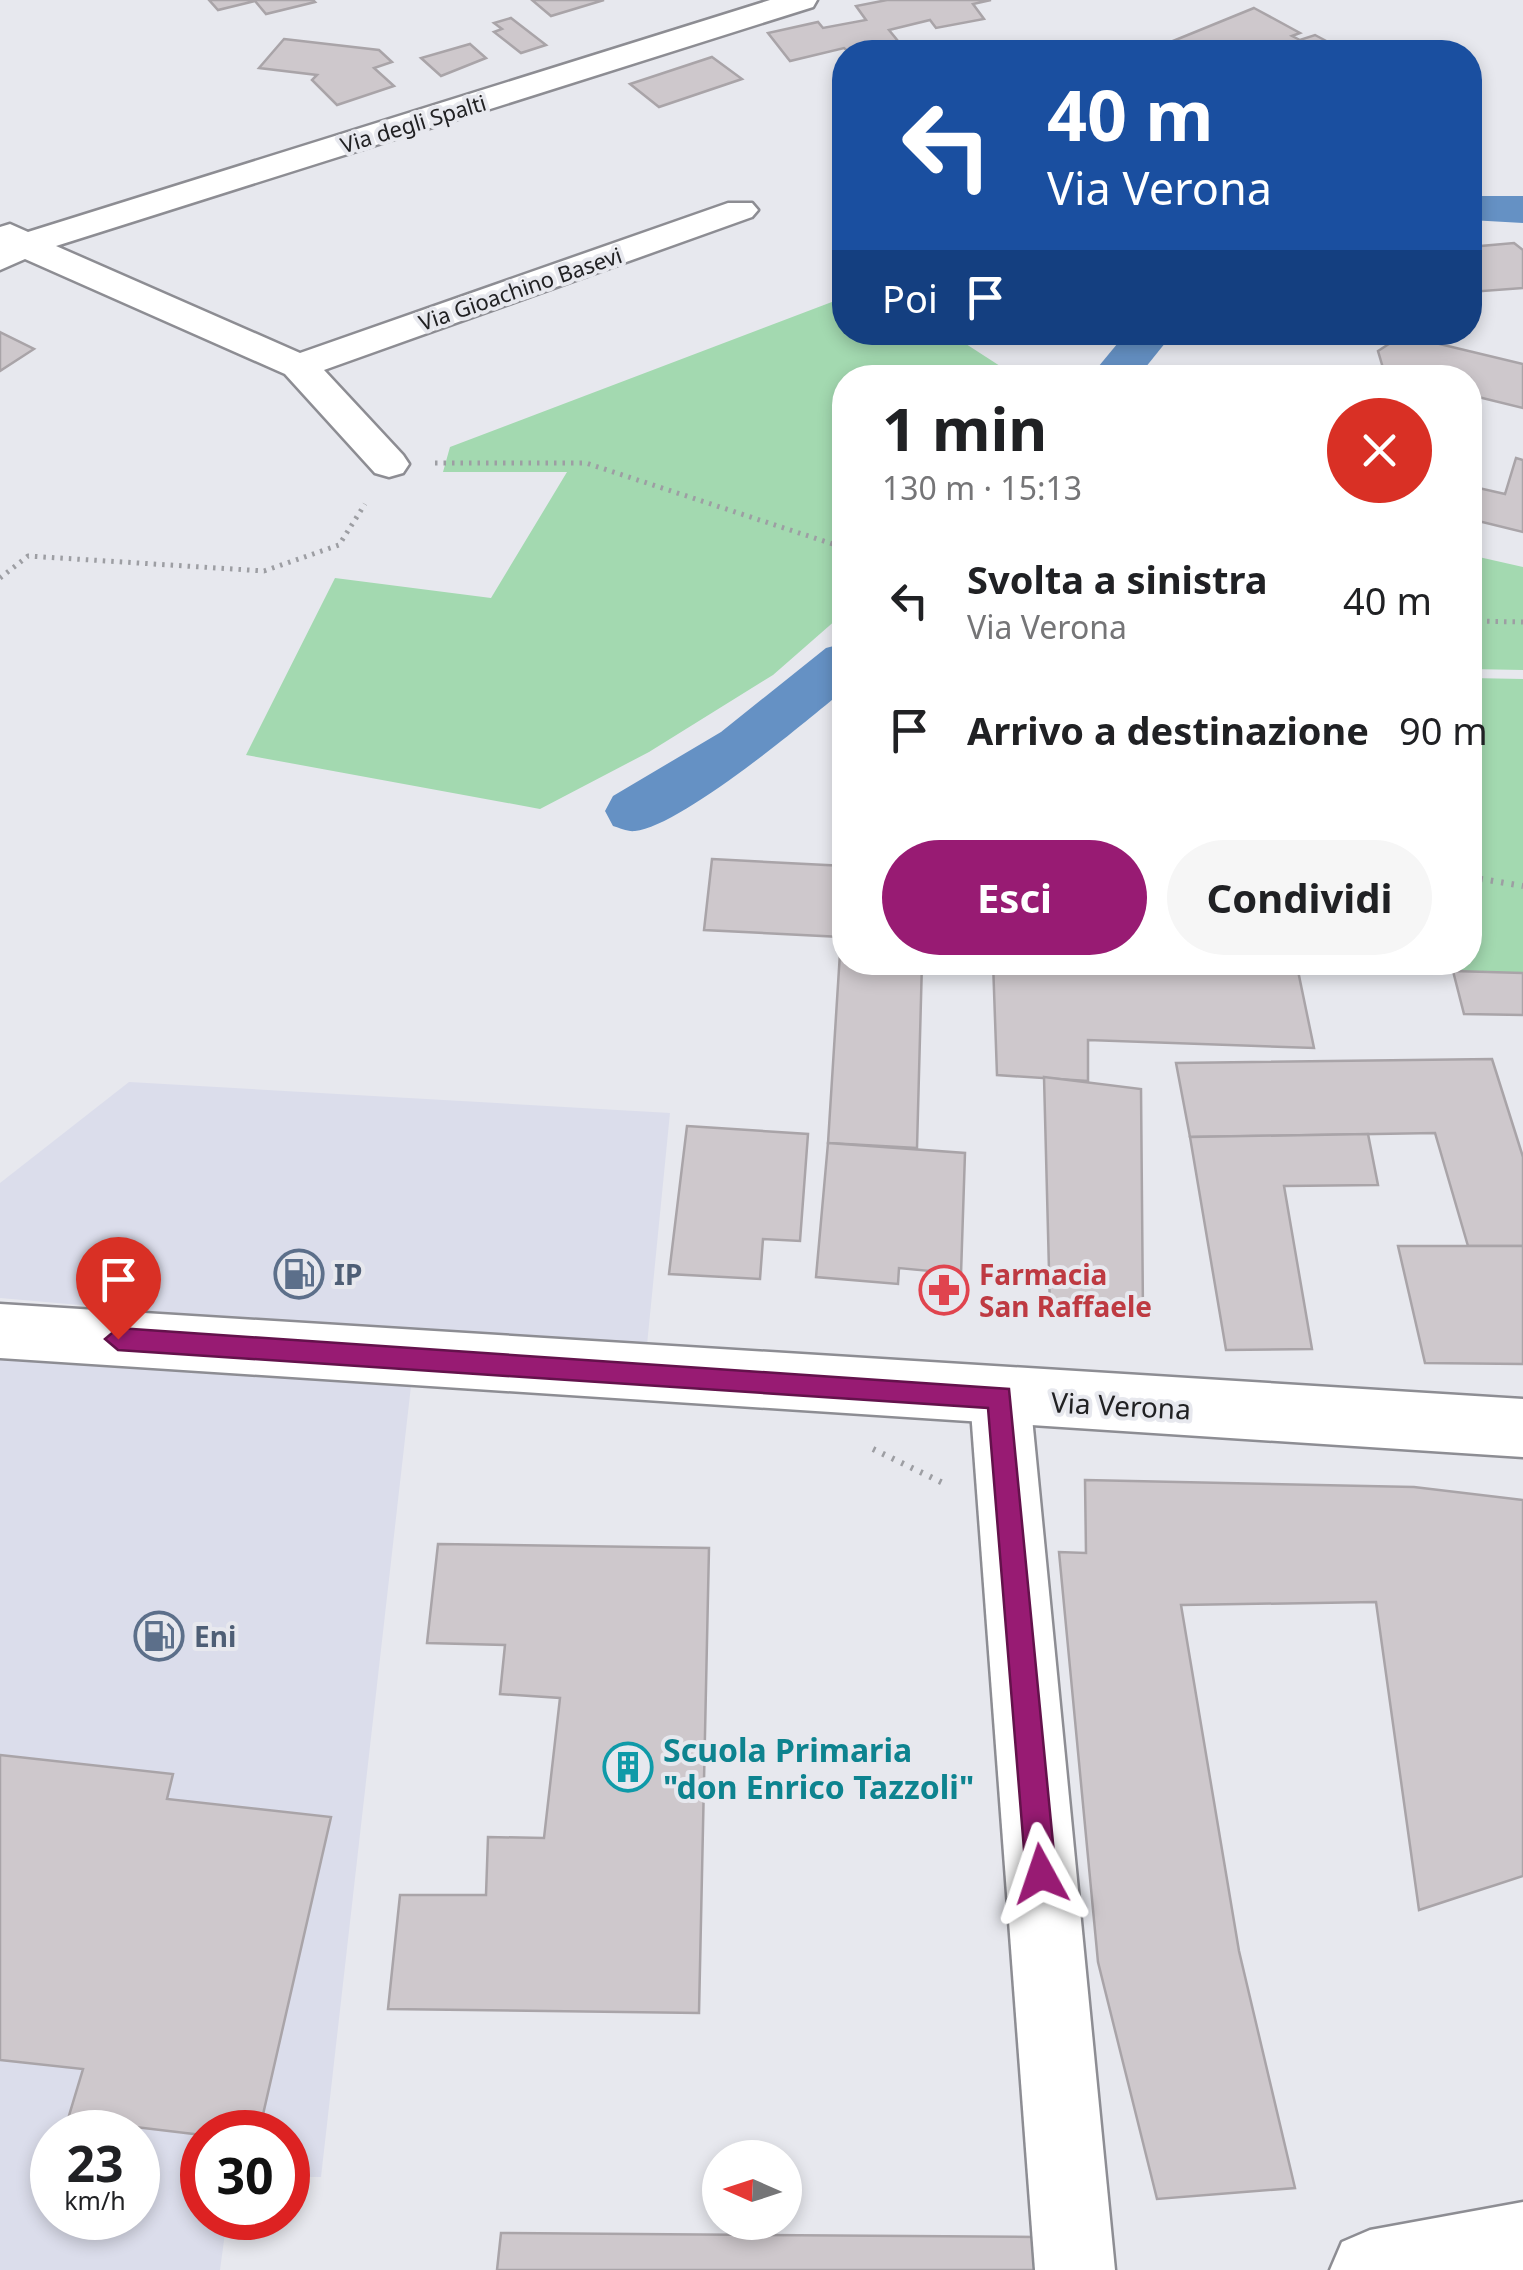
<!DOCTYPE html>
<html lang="it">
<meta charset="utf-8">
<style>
body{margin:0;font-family:"Noto Sans",sans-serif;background:#f6f6f6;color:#202124;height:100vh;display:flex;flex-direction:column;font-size:38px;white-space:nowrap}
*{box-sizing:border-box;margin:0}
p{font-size:32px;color:#757577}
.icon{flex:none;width:55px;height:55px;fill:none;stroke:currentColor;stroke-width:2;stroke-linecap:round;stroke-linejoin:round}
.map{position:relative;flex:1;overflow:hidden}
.panel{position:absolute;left:832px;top:365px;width:650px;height:610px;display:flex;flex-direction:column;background:#fff;border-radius:40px;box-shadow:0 5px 15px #0003}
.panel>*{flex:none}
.hud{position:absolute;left:832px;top:40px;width:650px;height:305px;border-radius:40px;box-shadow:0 5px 15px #0003;background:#1a4fa0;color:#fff;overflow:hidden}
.needle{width:65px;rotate:273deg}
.fabs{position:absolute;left:702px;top:2140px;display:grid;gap:20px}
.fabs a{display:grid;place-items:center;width:100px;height:100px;border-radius:50%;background:#fff;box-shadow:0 5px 15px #0003;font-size:50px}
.speed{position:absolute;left:30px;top:2110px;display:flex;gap:20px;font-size:50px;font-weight:700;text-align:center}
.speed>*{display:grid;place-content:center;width:130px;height:130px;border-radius:50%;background:#fff;box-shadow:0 5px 15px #0003;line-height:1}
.speed small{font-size:25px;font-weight:400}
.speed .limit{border:15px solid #d22;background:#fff;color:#111}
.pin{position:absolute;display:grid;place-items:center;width:85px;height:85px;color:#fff;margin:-102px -42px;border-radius:50% 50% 50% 0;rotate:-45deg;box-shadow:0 0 10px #0007}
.pin .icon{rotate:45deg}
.me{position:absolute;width:110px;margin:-55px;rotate:355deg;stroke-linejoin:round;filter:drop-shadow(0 0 8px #0008)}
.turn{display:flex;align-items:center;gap:35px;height:210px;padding:0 50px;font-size:45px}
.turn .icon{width:130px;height:130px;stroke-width:2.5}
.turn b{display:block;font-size:70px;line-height:85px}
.then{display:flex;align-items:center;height:95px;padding:0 50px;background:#0003;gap:20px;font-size:38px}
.round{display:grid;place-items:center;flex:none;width:105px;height:105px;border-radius:52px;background:#f6f6f6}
.headline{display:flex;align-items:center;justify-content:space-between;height:170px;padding:0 50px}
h1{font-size:60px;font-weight:700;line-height:75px}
.cta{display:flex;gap:20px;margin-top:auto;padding:20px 50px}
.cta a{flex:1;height:115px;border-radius:60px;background:#981b73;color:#fff;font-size:40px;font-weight:700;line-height:115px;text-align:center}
.cta a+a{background:#f6f6f6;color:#202124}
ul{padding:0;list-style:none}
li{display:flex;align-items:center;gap:30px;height:130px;padding:0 50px}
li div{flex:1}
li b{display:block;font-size:38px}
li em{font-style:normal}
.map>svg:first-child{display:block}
</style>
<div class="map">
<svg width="1523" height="2270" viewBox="0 0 1523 2270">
<rect width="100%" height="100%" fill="#e7e8ee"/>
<g fill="#dbddeb" fill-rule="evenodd">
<polygon points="129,1082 670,1113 646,1355 0,1298 0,1183"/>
<path d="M 0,1356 L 411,1386 L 321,2177 L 288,2177 L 288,2132 L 202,2132 L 202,2218 L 227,2218 L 220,2270 L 0,2270 ZM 52,2132 L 138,2132 L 138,2218 L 52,2218 Z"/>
</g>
<g fill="#a3d9b0">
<polygon points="845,297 845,332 949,333 1017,377 845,378 845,612 773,675 649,752 540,809 246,755 335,578 491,598 567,472 443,472 450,447"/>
<polygon points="1470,555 1523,567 1523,670 1470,669"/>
<polygon points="1470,678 1523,679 1523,973 1231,963 1470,962"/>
</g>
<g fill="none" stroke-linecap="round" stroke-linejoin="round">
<g fill="#6591c4" fill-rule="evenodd">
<polygon points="1470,196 1523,196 1523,223 1470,220"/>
<polygon points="1127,332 1174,332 1137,378 1089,378"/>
<path d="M 845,643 L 845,689 C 807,721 680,827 635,831 C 628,832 620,828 613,826 L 605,811 L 613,796 L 721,732 L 826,648 Z"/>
</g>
</g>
<g fill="#cec8cc" stroke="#a9a4a8" stroke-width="2.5">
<polygon points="209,0 313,0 315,2 266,14 255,1 218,10"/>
<polygon points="532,0 604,0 551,16"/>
<polygon points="887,0 991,0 973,4 984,19 936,28 930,20 889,30 902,46 867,52 849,52 844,48 790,61 768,33 818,22 823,28 866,20 856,6"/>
<polygon points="1254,8 1300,33 1292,36 1300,40 1315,35 1347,52 1146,52"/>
<polygon points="511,18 546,45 521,53 494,32 502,29 494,23"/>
<polygon points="284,39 379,50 392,62 374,68 394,86 337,105 312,80 317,75 259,68"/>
<polygon points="470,44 486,58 441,76 421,58"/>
<polygon points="712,57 742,79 659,107 630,84"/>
<polygon points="1514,243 1523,250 1523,288 1470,292 1470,247"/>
<polygon points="0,332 34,349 0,371"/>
<polygon points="1395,340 1423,340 1523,364 1523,408 1470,395 1470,378 1402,378 1383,368 1378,351"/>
<polygon points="1516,458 1523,460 1523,532 1470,519 1470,486 1505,494"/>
<polygon points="712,859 845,866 845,962 922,962 917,1148 828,1143 841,937 704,930"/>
<polygon points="993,962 1297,966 1314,1048 1088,1040 1088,1081 997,1075"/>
<polygon points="1453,971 1523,973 1523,1015 1464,1014"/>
<polygon points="1492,1059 1523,1157 1523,1246 1468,1246 1435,1133 1190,1137 1176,1063"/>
<polygon points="1044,1077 1141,1089 1143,1314 1050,1309"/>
<polygon points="687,1126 808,1134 800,1241 763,1239 760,1279 669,1274"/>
<polygon points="1368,1134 1378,1185 1284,1186 1312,1349 1226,1350 1190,1137"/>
<polygon points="828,1143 965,1153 961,1274 899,1268 898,1284 816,1277"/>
<polygon points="1398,1246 1523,1246 1523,1364 1425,1363"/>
<polygon points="1085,1480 1414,1487 1523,1500 1523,1876 1419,1910 1376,1602 1181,1605 1239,1951 1295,2188 1157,2199 1098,1962 1059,1552 1086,1553"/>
<polygon points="438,1544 709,1548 699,2013 388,2009 400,1895 486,1895 488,1837 544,1838 560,1698 500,1694 505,1645 427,1643"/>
<polygon points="0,1755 173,1774 167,1799 331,1817 259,2132 202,2135 68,2119 83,2069 0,2060"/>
<polygon points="501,2233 1035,2237 1037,2270 497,2270"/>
</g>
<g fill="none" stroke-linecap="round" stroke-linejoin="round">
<g stroke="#8d8d93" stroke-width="5">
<g id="minor">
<polygon points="770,0 817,0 813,7 56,246 300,353 728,203 752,203 758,210 752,217 324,370 403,455 409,464 403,473 389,477 375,473 285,374 25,259 0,270 0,227 10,224 28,232"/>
<polygon points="1000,1369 1021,1377 1030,1397 1115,2270 1035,2270 970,1397 979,1377"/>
<polygon points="1523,2202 1523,2270 1330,2270 1342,2242 1370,2230"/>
</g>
</g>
<g stroke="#8d8d93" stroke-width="5">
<polygon id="major" points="0,1304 1523,1399 1523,1457 0,1358"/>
</g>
<g stroke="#9d9ea3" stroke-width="5" stroke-dasharray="2.5 6" stroke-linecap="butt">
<polyline points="435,463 586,463 845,548"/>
<polyline points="0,578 28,556 264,571 339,545 365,504"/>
<polyline points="1470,621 1523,622"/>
<polyline points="1470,805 1475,873"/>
</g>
<g stroke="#9d9ea3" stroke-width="6" stroke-dasharray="2.5 8" stroke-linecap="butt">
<polyline points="1475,871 1475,878"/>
<polyline points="1470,877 1523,886"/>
<polyline points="873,1449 943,1483"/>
</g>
<use href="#minor" fill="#fff" fill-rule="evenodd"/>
<use href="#major" fill="#fff" fill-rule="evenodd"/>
</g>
<polygon fill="#981b73" stroke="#63124b" stroke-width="2.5" points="118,1328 1009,1389 1056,1874 1051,1885 1041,1889 1031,1885 1026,1874 988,1408 118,1350 105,1339"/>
<defs>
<g id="fuel-ring" transform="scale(2.5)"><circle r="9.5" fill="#e7e8ee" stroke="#5c6f8a" stroke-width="1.5"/><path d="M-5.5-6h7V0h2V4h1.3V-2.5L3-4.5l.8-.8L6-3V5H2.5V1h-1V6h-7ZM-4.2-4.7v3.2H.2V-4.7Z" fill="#5c6f8a"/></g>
<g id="pharmacy-ring" transform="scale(2.5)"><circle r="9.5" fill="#e7e8ee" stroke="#e0444e" stroke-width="1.5"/><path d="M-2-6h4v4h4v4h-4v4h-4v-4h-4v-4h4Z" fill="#e0444e"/></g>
<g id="building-ring" transform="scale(2.5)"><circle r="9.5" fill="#e7e8ee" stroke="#0f9aa8" stroke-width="1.5"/><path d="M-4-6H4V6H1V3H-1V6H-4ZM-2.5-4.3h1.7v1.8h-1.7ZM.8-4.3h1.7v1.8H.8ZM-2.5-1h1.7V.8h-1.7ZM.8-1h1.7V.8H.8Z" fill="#0f9aa8"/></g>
</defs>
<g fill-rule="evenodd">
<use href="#fuel-ring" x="299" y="1274"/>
<use href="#pharmacy-ring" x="944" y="1290"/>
<use href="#fuel-ring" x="159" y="1636"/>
<use href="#building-ring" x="628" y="1767"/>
</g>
<g text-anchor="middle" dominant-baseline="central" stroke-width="8" stroke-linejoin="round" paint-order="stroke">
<g font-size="22" fill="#212123" stroke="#e7e8ee">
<text transform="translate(413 123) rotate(-17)">Via degli Spalti</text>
<text transform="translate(520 288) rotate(-19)">Via Gioachino Basevi</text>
</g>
<g font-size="28" font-weight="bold" fill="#4e5e75" stroke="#e7e8ee" text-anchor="start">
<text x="334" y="1274">IP</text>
<text x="194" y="1636">Eni</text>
</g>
<g font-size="28" font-weight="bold" fill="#be3a42" stroke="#e7e8ee" text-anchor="start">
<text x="979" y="1274">Farmacia<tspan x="979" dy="32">San Raffaele</tspan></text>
</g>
<g font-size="28" fill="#212123" stroke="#e7e8ee">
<text transform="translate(1121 1405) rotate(3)">Via Verona</text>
</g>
<g font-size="32" font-weight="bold" fill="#0d838f" stroke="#e7e8ee" text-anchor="start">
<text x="663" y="1749">Scuola Primaria<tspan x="663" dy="37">"don Enrico Tazzoli"</tspan></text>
</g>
</g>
</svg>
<div class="fabs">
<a><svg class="needle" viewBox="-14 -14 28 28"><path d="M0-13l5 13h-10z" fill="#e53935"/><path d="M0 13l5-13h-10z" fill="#757577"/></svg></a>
</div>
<div class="speed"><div>23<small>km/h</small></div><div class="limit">30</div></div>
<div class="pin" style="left:118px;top:1339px;background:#d93025"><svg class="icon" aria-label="arrive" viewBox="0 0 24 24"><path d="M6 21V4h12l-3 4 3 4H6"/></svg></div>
<svg class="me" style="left:1041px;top:1874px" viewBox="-20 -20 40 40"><path d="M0-17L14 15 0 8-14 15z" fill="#981b73" stroke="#fff" stroke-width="4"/></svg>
<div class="hud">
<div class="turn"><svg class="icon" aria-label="left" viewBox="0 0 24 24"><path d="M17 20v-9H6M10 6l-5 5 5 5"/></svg><div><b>40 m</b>Via Verona</div></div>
<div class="then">Poi<svg class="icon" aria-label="arrive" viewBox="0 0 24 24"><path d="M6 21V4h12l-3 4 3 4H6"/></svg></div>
</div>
<section class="panel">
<div class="headline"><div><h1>1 min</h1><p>130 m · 15:13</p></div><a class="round" style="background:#d93025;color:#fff"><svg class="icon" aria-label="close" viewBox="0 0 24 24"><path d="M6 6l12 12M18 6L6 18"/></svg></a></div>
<ul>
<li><svg class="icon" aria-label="left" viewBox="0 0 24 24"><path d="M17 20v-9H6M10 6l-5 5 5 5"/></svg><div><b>Svolta a sinistra</b><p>Via Verona</p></div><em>40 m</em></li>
<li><svg class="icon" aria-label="arrive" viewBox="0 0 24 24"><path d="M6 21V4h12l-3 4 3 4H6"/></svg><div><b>Arrivo a destinazione</b></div><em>90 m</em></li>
</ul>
<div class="cta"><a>Esci</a><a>Condividi</a></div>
</section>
</div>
